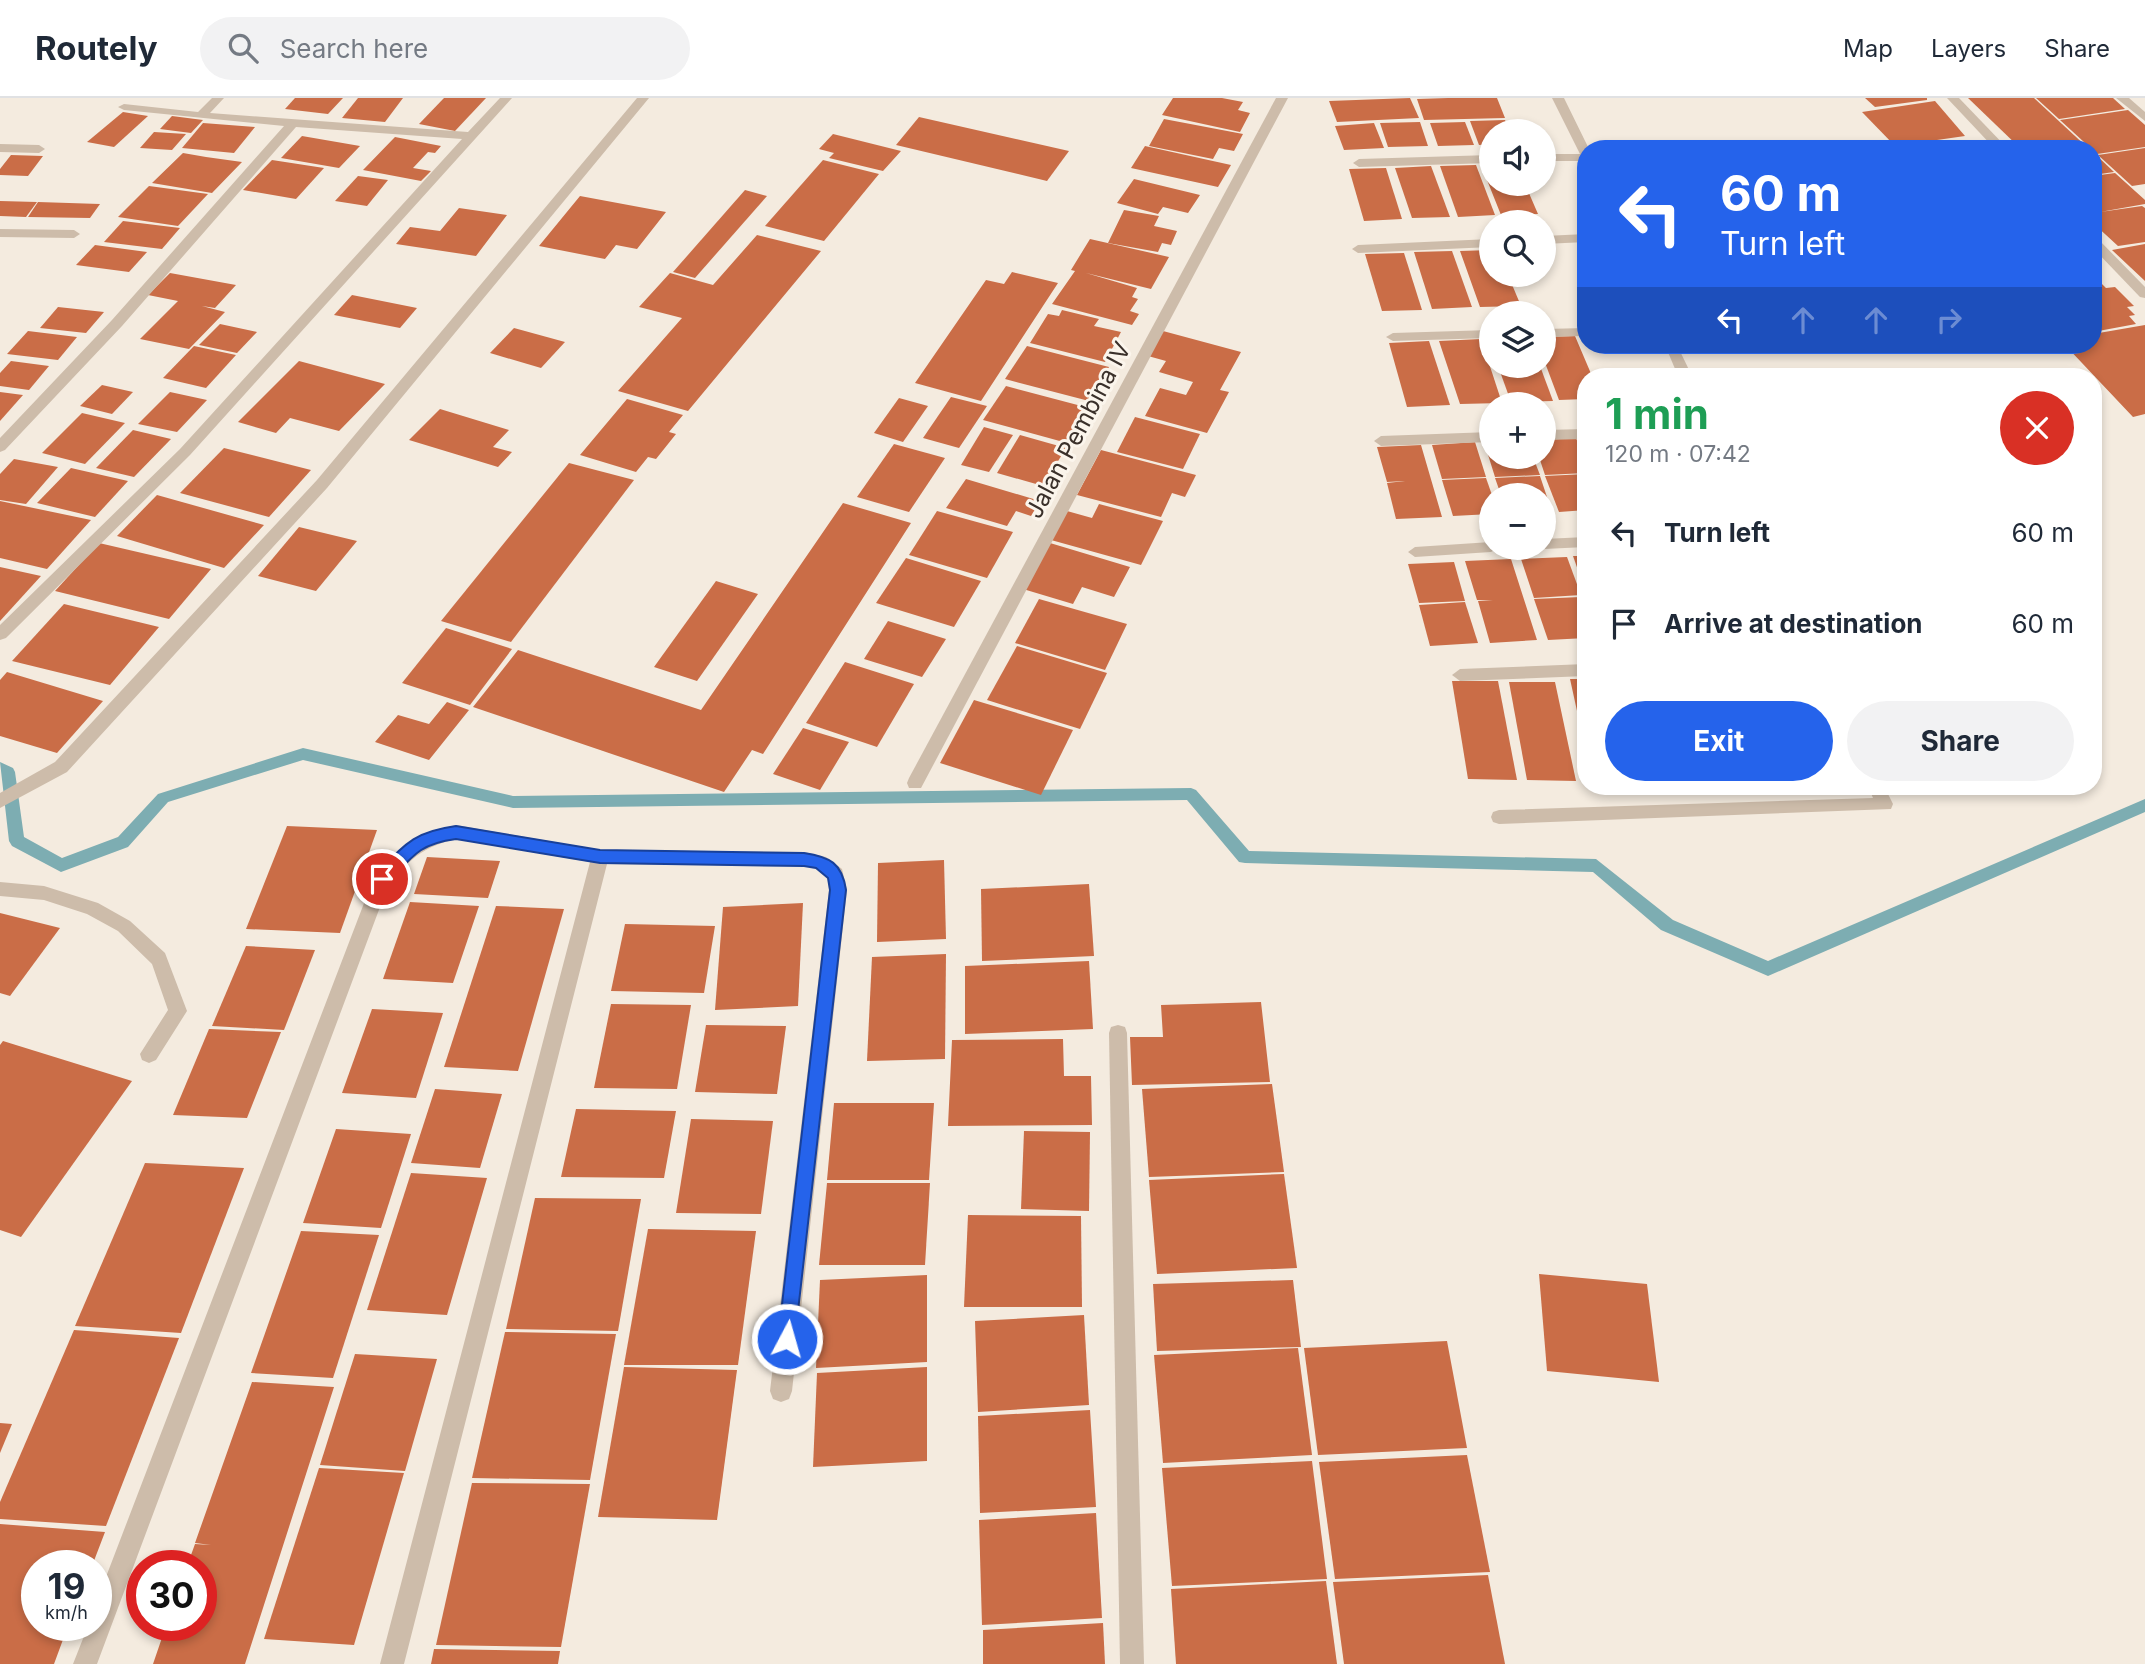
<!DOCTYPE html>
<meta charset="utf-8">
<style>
body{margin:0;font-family:Inter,sans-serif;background:#f2f2f3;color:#1f2937;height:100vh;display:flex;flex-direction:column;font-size:26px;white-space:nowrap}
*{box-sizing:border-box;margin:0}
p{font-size:23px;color:#747a83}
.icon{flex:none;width:38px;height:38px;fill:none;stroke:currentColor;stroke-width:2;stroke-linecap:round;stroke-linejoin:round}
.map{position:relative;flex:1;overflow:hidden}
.drawer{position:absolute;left:1577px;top:270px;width:525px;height:427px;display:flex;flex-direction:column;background:#fff;border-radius:28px;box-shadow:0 4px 10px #0003}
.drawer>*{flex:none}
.top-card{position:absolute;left:1577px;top:42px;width:525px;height:214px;border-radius:28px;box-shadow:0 4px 10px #0003;background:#2563eb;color:#fff;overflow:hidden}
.fabs{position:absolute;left:1479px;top:21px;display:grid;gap:14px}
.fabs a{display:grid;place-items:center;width:77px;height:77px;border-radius:50%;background:#fff;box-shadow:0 4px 10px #0003;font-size:35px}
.speed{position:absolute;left:21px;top:1452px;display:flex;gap:14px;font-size:35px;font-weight:700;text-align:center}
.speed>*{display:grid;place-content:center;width:91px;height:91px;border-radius:50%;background:#fff;box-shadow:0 4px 10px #0003;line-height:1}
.speed small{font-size:18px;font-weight:400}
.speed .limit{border:10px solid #d22;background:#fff;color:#111}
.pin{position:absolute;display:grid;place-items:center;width:60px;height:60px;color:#fff;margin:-30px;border:4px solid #fff;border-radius:50%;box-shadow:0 2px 7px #0007}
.me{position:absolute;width:77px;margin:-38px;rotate:6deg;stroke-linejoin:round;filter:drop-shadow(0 0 5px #0008)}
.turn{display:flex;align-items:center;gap:24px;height:147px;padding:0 28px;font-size:32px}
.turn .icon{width:91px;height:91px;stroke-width:2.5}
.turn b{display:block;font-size:49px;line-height:60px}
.lanes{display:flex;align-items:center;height:66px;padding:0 28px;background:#0003;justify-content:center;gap:35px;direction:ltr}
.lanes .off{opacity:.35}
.round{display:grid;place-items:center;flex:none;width:74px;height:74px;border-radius:37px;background:#f2f2f3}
.overview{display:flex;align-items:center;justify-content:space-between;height:119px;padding:0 28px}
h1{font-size:42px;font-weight:700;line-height:52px;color:#1e9e55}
.button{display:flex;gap:14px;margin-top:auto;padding:14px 28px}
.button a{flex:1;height:80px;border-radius:42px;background:#2563eb;color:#fff;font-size:28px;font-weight:700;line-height:80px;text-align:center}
.button a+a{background:#f2f2f3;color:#1f2937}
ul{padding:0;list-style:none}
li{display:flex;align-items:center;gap:21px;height:91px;padding:0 28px}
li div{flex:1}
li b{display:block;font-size:26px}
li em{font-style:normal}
header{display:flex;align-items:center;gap:42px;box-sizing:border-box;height:98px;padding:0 35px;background:#fff;border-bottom:2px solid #e0e1e3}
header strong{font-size:33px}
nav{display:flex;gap:38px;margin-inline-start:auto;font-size:24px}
.search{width:490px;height:63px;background:#f2f2f3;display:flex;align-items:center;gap:18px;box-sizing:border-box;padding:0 24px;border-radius:38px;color:#747a83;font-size:26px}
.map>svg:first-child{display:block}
</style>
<header>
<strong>Routely</strong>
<div class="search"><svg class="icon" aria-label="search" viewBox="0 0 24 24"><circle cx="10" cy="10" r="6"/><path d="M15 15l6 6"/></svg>Search here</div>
<nav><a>Map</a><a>Layers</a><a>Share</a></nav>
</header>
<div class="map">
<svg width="2145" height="1566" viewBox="0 0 2145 1566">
<rect width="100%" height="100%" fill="#f4ebdf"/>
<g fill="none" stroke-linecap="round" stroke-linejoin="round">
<polygon fill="#7dadb2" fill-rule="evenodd" points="303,650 513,698 1191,690 1196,692 1249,753 1596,761 1673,822 1768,863 2145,701 2145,714 1768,878 1661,832 1593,774 1245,765 1239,764 1187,702 513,710 303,662 168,704 128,749 61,774 12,748 9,743 0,664 13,670 15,674 24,739 62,760 118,739 158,696"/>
</g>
<g fill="#ca6d47">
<polygon points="295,0 343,0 328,16 285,11"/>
<polygon points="358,0 403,0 385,24 342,20"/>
<polygon points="444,0 486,0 455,33 419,26"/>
<polygon points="1173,0 1222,0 1243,4 1238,12 1250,15 1240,34 1162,17"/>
<polygon points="1410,0 1419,20 1337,24 1329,3"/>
<polygon points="1448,0 1497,0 1505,20 1424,22 1417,1"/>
<polygon points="1865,0 1927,0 1927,2 1875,9"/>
<polygon points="1968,0 2034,0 2089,51 2021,51"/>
<polygon points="2036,0 2113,0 2125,11 2059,21"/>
<polygon points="1935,3 1965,38 1895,48 1862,14"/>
<polygon points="2128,12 2145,27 2145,49 2097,56 2060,22"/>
<polygon points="123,14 148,18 114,49 87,44"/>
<polygon points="172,18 203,22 191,35 160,31"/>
<polygon points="919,19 1069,53 1047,83 896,47"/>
<polygon points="1164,21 1243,36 1234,53 1219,50 1213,61 1149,48"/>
<polygon points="1505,22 1510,33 1491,33 1491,46 1479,47 1470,23"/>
<polygon points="1420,24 1428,48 1388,49 1380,25"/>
<polygon points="1465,24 1474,47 1438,48 1430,25"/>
<polygon points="203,25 255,29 234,55 182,50"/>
<polygon points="1374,25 1384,50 1344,52 1335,28"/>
<polygon points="154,34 186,36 172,52 140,50"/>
<polygon points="833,36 901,53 883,73 829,60 834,55 819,51"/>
<polygon points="302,38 360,48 339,70 281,60"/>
<polygon points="395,39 441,48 435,55 428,54 413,70 431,73 421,83 363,72"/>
<polygon points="1960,43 1968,51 1921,51 1920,49"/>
<polygon points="1145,48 1231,67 1218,89 1131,70"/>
<polygon points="2145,50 2145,86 2132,88 2098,57"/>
<polygon points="2093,54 2114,74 2093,77"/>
<polygon points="183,55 206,59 242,64 212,95 152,85"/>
<polygon points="11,57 43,58 28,78 0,77 0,71"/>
<polygon points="272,62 324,70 296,101 243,92"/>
<polygon points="823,62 879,76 824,143 765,128"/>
<polygon points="1491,66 1491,86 1525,86 1538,116 1501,117 1481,67"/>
<polygon points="1476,67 1495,117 1458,119 1440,68"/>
<polygon points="1431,68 1450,119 1412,120 1395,70"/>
<polygon points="1386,70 1402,121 1364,123 1349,71"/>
<polygon points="2115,75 2145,102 2145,106 2100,114 2142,108 2145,110 2145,144 2118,148 2093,125 2093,78"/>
<polygon points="358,78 388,82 367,108 335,103"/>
<polygon points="1134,81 1200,97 1188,115 1163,109 1158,116 1117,105"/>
<polygon points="149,88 208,96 178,128 118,119"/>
<polygon points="745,92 767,98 695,180 673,174"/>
<polygon points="580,98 666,114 637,151 616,147 605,161 539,148"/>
<polygon points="0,103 37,104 26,119 0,118"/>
<polygon points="38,104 100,106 90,120 28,119"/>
<polygon points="459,110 507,117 476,158 396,146 410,129 440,133"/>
<polygon points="1124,112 1159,118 1154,128 1177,133 1171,147 1162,145 1158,154 1108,145"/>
<polygon points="123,123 180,130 162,151 104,144"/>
<polygon points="757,137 821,153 688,313 618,293 682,220 639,209 670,175 713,187"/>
<polygon points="1090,141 1169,159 1151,191 1086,175 1137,190 1132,199 1138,201 1130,213 1139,216 1132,227 1052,206 1075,173 1071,172"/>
<polygon points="2145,146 2145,183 2112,152"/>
<polygon points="95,147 147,154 129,174 76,167"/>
<polygon points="1491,152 1491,177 1508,177 1521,208 1480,209 1460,153"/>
<polygon points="1452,153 1472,209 1432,211 1414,154"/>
<polygon points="1404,155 1422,212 1382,213 1365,156"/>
<polygon points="1012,174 1058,185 981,303 915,285 986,182 1004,186"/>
<polygon points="170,175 236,187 215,210 202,208 225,214 189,251 140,241 178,203 148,197"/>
<polygon points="2093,177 2106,190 2115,189 2134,208 2127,209 2135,217 2129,218 2136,226 2093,234"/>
<polygon points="352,197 417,210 400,230 334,217"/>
<polygon points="58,209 104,214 86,235 40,230"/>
<polygon points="1062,212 1099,221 1094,228 1121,234 1105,264 1030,245 1048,216 1059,218"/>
<polygon points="220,226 257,234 237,255 199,247"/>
<polygon points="2145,227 2145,316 2133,319 2065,247 2093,247 2093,236"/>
<polygon points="514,230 565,244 541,270 490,255"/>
<polygon points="28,233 77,239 58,262 7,256"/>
<polygon points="1163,233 1241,254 1220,292 1229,294 1207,335 1145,318 1160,290 1186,297 1193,284 1159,274 1166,263 1148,258"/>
<polygon points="1575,238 1592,278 1586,278 1586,301 1559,302 1544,262 1544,239"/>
<polygon points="1481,241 1502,305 1460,306 1439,243"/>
<polygon points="1429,243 1450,307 1407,309 1389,245"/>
<polygon points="194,248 236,257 206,290 163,280"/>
<polygon points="1027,248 1109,269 1089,303 1005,281"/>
<polygon points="11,263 49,268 29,292 0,288 0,275"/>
<polygon points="299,263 385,286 339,333 290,320 276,335 238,324"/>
<polygon points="1498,268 1540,268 1553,303 1511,304"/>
<polygon points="102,287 133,294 112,316 80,308"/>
<polygon points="1006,288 1089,310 1067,345 983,322"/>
<polygon points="0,294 23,297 0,323"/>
<polygon points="170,294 207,302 177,334 138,326"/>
<polygon points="951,299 987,308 959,350 923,340"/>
<polygon points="899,300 928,308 903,344 874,335"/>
<polygon points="627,301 683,317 669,334 676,336 656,361 648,359 636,374 580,357"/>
<polygon points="440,311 509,332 493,349 512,354 498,369 409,342"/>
<polygon points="82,315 125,325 85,366 42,355"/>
<polygon points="1135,319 1200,336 1183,371 1117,354"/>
<polygon points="984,329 1013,337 989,374 961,367"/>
<polygon points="133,332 171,341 134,379 96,370"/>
<polygon points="1020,337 1066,350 1043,388 997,375"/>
<polygon points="1576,340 1586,365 1586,375 1545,377 1539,359 1544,359 1544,342"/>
<polygon points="1475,344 1486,379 1442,381 1432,347"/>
<polygon points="1484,344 1491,344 1491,359 1533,359 1540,377 1495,379"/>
<polygon points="894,346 945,360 909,414 857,399"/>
<polygon points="1421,347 1442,419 1396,421 1387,385 1405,383 1387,384 1377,349"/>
<polygon points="224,350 311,372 269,419 180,395"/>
<polygon points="1101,352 1196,377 1185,399 1172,395 1161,419 1077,397"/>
<polygon points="14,361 58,369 26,406 0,402 0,376"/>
<polygon points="569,365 634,382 511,544 441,523"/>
<polygon points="71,370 128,383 95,419 37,405"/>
<polygon points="1586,376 1586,412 1559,414 1545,378"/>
<polygon points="1540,378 1552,414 1544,414 1544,397 1501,397 1495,380"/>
<polygon points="1486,380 1492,397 1491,416 1453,418 1442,382"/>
<polygon points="966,381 1040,403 1031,418 1016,413 1007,428 946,410"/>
<polygon points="157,397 264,427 224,470 117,438"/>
<polygon points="0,403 91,422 47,471 0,460"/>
<polygon points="843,405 911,425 763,656 752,652 724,694 473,609 518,552 701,612"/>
<polygon points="1099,406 1163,423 1141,467 1051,442 1067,413 1092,420"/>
<polygon points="937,413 1013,434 987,480 909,457"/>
<polygon points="299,429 357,443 316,493 258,478"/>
<polygon points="99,445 211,471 169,521 55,493"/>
<polygon points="1050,445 1130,469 1114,499 1082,489 1073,506 1023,491"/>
<polygon points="1573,458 1586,458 1586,492 1585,492"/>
<polygon points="1567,459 1581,497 1534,500 1521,461"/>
<polygon points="906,460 981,483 954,529 876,505"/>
<polygon points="1511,461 1537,542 1490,545 1478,503 1493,502 1477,502 1465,463"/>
<polygon points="1454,464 1465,503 1419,505 1408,466"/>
<polygon points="0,469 41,478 0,523"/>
<polygon points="716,483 758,496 697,583 654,569"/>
<polygon points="1581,499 1586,511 1586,540 1548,542 1534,501"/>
<polygon points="1039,501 1127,526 1105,572 1015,545"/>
<polygon points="1465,504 1478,545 1430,548 1419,507"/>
<polygon points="64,506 159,529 110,587 12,563"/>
<polygon points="888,523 946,541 922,579 864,561"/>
<polygon points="446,530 512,551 470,607 402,585"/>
<polygon points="1017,548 1107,575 1080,631 987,602"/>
<polygon points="845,564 914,586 877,649 806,625"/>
<polygon points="7,574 103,603 57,655 0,638 0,582"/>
<polygon points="1570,581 1586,581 1586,645 1584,645"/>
<polygon points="1452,583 1498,583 1517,682 1468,681"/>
<polygon points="1509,584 1555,584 1576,683 1527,682"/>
<polygon points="974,602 1073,632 1041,697 940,665"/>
<polygon points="447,604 469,612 429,662 375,644 398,617 429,626"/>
<polygon points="803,630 849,644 820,692 773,676"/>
<polygon points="287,728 377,732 340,835 246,831"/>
<polygon points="427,759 500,763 488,800 414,796"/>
<polygon points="944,762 946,841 877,844 878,765"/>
<polygon points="1089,786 1094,858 982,863 981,791"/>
<polygon points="410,804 479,808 453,885 383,881"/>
<polygon points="803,805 798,908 715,912 723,809"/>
<polygon points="496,808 564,811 518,973 444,969"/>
<polygon points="0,815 60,830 10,898 0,895"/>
<polygon points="625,826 715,828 704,895 611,893"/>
<polygon points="246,848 315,852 284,932 212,928"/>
<polygon points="946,856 945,961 867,963 872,859"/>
<polygon points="1089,863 1093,931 965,936 965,868"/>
<polygon points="1261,904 1270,984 1132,987 1130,939 1163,939 1161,907"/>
<polygon points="611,906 691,907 677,991 594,990"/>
<polygon points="372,911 443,915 416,1000 342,995"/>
<polygon points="706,927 786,928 777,996 695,994"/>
<polygon points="209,931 281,934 247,1020 173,1017"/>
<polygon points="1063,941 1064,978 1091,978 1092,1027 948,1028 952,942"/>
<polygon points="3,943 132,983 21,1139 0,1132 0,947"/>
<polygon points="1272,986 1284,1074 1149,1079 1142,991"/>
<polygon points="435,991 502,996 480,1070 411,1065"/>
<polygon points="834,1005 934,1005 929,1082 827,1082"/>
<polygon points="576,1011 676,1013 664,1080 561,1079"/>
<polygon points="691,1021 773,1023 761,1116 676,1115"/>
<polygon points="336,1031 411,1036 381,1130 303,1125"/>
<polygon points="1024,1033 1090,1034 1089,1113 1021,1111"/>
<polygon points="145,1065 244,1070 181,1235 75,1228"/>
<polygon points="411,1075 487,1080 447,1217 367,1212"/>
<polygon points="1284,1076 1297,1170 1157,1176 1149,1082"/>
<polygon points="827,1085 930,1085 925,1167 819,1167"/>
<polygon points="535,1100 641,1101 618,1233 506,1231"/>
<polygon points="968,1117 1081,1118 1082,1209 964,1209"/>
<polygon points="648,1131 756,1133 738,1267 624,1267"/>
<polygon points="301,1133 379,1137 333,1280 251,1275"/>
<polygon points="1539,1176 1647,1186 1659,1284 1547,1273"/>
<polygon points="927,1177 927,1264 816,1270 820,1182"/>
<polygon points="1293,1182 1301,1249 1157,1253 1153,1186"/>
<polygon points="1084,1217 1089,1307 978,1314 975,1223"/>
<polygon points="74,1232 179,1240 106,1428 0,1421 0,1404"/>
<polygon points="505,1234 616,1236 590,1382 472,1380"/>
<polygon points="1447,1243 1467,1350 1318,1357 1304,1250"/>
<polygon points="1298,1250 1312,1357 1163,1365 1154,1257"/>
<polygon points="355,1256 437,1261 405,1373 320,1367"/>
<polygon points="624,1269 737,1272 717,1422 598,1419"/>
<polygon points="927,1269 927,1363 813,1369 817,1275"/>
<polygon points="252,1284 334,1289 245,1566 153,1566 166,1528 201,1528 201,1468 187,1468 195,1446 211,1447 195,1445"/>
<polygon points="1090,1312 1096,1409 980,1415 978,1318"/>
<polygon points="0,1325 12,1326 0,1355"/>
<polygon points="1467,1357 1490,1474 1335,1481 1319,1364"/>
<polygon points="1312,1363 1327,1481 1172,1488 1162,1370"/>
<polygon points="319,1370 404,1375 354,1547 264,1541"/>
<polygon points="472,1385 590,1386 561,1549 436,1547"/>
<polygon points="1096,1415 1102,1520 982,1527 979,1422"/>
<polygon points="0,1426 105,1434 92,1468 37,1468 37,1528 68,1528 54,1566 0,1566"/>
<polygon points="1488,1477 1505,1566 1344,1566 1333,1484"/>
<polygon points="1326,1483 1337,1566 1176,1566 1171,1491"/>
<polygon points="1103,1525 1105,1566 983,1566 983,1532"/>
<polygon points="434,1551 560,1553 558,1566 431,1566"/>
</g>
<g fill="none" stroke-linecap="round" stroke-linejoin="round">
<g fill="#cdbcaa" fill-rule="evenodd">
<polygon points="212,0 224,0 210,15 468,34 500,0 512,0 190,357 6,540 0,542 0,527 180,351 462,41 296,29 122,228 5,352 0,354 0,340 112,222 284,28 124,12 118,9 124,6 198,14"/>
<polygon points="637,0 649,0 327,390 67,674 0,710 0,695 55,664 317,382"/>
<polygon points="1276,0 1288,0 921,690 909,690 907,685 909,680"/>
<polygon points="1552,0 1564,0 1589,51 1586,51 1586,63 1544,63 1544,56 1580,56"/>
<polygon points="1947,0 1959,0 2008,51 1995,51"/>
<polygon points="2116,0 2129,0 2145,14 2145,23"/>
<polygon points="0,46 39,47 45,51 39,55 0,54"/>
<polygon points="1491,57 1491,65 1359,69 1353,65 1359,61"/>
<polygon points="0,131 74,132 80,136 74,140 0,139"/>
<polygon points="1586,136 1586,144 1544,146 1544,138"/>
<polygon points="2093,139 2097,140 2145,189 2145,200 2140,199 2093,150"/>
<polygon points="1491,141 1491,149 1358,155 1352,151 1358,147"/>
<polygon points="1586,230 1586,238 1544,239 1544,231"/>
<polygon points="1491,232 1491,240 1393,243 1386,239 1393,235"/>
<polygon points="1665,247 1677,247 1692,278 1678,278"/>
<polygon points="1586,331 1586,341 1544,342 1544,332"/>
<polygon points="1491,334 1491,344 1381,348 1374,343 1381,338"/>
<polygon points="1586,439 1586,449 1544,451 1539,450 1544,450 1544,441"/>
<polygon points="1491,444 1491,450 1498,450 1491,454 1415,459 1408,454 1415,449"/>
<polygon points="1586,566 1586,578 1460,583 1452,577 1460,571"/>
<polygon points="1868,688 1884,688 1893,706 1891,711 1499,726 1493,724 1491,719 1493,714 1499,712 1873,700"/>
<path d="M 456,727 L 600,752 L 804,754 L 826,759 L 842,771 L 847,792 L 792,1293 L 789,1301 L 781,1304 L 773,1301 L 770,1293 L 829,792 L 828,780 L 816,770 L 804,768 L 607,766 L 404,1566 L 380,1566 L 590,764 L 456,741 C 420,749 399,768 383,801 L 97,1566 L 73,1566 L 88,1528 L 96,1528 L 96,1505 L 366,800 C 388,755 407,738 456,727 Z"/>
<polygon points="0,784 44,788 98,805 130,823 165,855 187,913 156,962 149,965 142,962 140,956 168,912 152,866 118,833 87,816 44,802 0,798"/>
<polygon points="1118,927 1125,929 1127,935 1144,1566 1120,1566 1109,935 1111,929"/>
</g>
</g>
<path fill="#2563eb" stroke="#184099" stroke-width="2" d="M 456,728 L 600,752 L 804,755 C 830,759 842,765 846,792 L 794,1248 L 787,1250 L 781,1248 L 778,1241 L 830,792 L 828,780 L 816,770 L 804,768 L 600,765 L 456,741 C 418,746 412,759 388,785 L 377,785 L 374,781 L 377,776 C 405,746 413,734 456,728 Z"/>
<g text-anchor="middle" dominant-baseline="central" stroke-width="6" stroke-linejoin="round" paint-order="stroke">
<g font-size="24" fill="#3a302a" stroke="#fbf5ec">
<text transform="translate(1078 332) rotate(-62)">Jalan Pembina IV</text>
</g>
</g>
</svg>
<div class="fabs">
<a><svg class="icon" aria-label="sound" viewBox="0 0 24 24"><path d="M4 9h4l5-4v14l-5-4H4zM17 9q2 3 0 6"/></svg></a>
<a><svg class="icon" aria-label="search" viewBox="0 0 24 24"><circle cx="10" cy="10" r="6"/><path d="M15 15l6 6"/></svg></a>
<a><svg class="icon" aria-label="layers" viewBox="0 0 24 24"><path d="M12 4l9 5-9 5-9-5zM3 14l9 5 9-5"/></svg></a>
<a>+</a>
<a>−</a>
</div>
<div class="speed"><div>19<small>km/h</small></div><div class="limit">30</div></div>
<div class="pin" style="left:382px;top:781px;background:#d93025"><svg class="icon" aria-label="arrive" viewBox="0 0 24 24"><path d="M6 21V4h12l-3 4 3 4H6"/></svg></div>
<svg class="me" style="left:787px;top:1241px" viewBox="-20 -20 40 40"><circle r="17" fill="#2563eb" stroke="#fff" stroke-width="3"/><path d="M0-11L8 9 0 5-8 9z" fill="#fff"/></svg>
<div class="top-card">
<div class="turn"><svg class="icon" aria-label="left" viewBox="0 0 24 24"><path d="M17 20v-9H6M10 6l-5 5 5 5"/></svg><div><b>60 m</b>Turn left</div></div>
<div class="lanes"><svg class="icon" aria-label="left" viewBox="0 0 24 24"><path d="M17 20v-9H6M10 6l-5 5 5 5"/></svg><svg class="icon off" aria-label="ahead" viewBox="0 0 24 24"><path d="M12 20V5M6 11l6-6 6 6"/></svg><svg class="icon off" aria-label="ahead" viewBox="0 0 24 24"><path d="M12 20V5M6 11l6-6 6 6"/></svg><svg class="icon off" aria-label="right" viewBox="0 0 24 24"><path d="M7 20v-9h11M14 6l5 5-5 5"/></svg></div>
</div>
<section class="drawer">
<div class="overview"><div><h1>1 min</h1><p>120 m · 07:42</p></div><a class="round" style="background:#d93025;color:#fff"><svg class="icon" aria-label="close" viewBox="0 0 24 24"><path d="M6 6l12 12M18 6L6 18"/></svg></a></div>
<ul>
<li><svg class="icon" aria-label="left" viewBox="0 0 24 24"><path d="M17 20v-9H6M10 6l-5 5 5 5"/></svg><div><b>Turn left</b></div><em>60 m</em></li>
<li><svg class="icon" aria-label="arrive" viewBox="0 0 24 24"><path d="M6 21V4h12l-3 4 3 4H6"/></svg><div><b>Arrive at destination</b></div><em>60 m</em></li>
</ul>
<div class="button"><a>Exit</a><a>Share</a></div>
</section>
</div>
